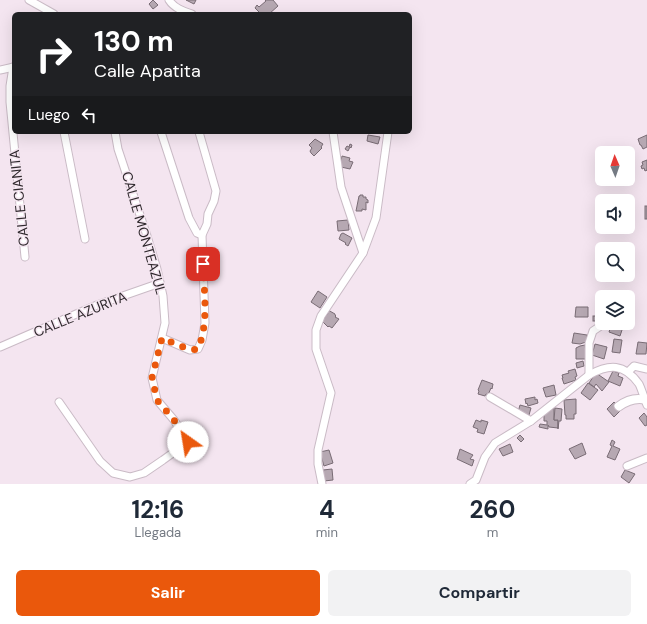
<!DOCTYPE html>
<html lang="es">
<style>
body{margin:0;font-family:"DM Sans",sans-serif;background:#f2f2f3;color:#1f2937;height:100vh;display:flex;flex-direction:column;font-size:15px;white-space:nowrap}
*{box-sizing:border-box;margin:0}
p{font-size:13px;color:#747a83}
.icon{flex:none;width:22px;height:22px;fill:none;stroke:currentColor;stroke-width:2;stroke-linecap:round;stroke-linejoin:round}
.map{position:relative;height:484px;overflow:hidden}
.sheet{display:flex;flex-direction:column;background:#fff;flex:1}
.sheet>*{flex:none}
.guide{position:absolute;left:12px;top:12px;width:400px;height:122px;border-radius:6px;box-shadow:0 4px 16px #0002;background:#202124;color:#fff;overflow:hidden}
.needle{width:26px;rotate:358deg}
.fabs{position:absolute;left:595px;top:146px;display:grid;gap:8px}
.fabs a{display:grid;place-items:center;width:40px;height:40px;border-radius:6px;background:#fff;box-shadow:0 4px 16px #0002;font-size:20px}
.pin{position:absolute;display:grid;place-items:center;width:34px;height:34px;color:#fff;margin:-17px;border-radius:8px;box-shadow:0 2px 6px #0006}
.me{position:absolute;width:44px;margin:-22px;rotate:328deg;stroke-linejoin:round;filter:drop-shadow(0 0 3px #0008)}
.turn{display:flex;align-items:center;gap:14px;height:84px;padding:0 16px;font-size:18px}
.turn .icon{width:52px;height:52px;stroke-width:2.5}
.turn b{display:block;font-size:28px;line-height:34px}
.then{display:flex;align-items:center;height:38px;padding:0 16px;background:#0003;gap:8px;font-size:15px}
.eta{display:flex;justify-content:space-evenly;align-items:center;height:68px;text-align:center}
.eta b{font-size:24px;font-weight:700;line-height:28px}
.primary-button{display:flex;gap:8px;margin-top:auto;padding:8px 16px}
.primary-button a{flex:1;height:46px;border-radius:6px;background:#ea580c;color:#fff;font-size:16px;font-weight:700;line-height:46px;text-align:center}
.primary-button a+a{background:#f2f2f3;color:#1f2937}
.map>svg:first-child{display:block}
</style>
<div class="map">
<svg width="647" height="484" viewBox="0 0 647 484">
<rect width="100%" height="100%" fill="#f4e5f0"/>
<g fill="#b6a8b2" stroke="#796c75">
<polygon points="153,0 158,5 153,9 149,4"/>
<polygon points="186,0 196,0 194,4"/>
<polygon points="265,0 273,0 278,6 269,14 261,14 255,8 257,5 259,7 266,1"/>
<polygon points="368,135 380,137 378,144 367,141"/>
<polygon points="647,135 647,147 643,149 641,145 640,145 638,139"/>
<polygon points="315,139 323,144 321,147 322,148 314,156 311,153 310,151 312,148 309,145"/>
<polygon points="350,144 352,145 351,148 350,147 348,151 345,149 347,146 349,147"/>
<polygon points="342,156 350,158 349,161 353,162 350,169 341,167 340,165"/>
<polygon points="647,160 647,171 647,170 645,171 644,168 642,169 641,166 643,165 642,162"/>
<polygon points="360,195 363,195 363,197 366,197 366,199 368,200 368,203 366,202 366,210 362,209 362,211 356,211 359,196 360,196"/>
<rect x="645" y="206" width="2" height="13"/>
<polygon points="348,220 349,230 338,231 337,221"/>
<polygon points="343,233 352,238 348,246 345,244 346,243 339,239 341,234"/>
<polygon points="318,291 327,297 320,308 311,302"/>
<polygon points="576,307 588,307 588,317 575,317"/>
<polygon points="328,310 335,314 335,315 336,316 335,317 339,319 332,328 329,326 328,327 322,321 328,313 327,312"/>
<rect x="593" y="316" width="7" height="5"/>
<polygon points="614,324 623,327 620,336 609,332 611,326 613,327"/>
<polygon points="574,333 587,335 586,342 580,344 572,343"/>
<polygon points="614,339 622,340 620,353 612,352"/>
<polygon points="638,342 647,343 646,354 636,354"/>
<polygon points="595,344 607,347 604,359 592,355"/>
<polygon points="585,345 587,359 576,359 576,348 580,346"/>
<polygon points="583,361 584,366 577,368 576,363"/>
<polygon points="575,369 577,376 575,377 576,380 564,384 562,378 563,378 562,375 569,373 568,371"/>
<polygon points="613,371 619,373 618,376 623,378 620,386 608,381"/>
<polygon points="596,373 609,382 602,391 596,384 594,387 589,383"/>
<polygon points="482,380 493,384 492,389 491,388 488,395 486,394 485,396 478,394 479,391 478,390"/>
<polygon points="588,383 598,390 590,400 581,393"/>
<polygon points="554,385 556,395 546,397 543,388"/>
<polygon points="535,397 535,400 537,399 538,403 528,406 527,403 526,404 525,399"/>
<polygon points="576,399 576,414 574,414 574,419 566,419 566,415 565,415 564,400"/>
<polygon points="614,402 621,410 614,417 607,409"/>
<polygon points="520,405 531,408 529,415 518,412"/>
<polygon points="554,408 554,420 558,420 558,428 549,427 548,425 548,429 539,427 540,424 547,425 547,421 544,421 544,412 547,410 553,409"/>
<polygon points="555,408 562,409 561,421 559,421 558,429 558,420 554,420"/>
<polygon points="644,413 647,417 647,425 645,426 639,418"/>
<polygon points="476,420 481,422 481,420 488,422 484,434 477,432 478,429 473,427"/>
<polygon points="520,435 524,439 521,442 517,438"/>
<polygon points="612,440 615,442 613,446 620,449 615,460 607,457 612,446 610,445"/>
<polygon points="582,443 586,454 575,459 569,449"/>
<polygon points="510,444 513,452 503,456 499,449"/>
<polygon points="460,449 473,455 470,459 474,460 472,466 457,459"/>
<polygon points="329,450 333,463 324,466 320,452"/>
<polygon points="332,469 333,480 324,481 323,470"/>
<polygon points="625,470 635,474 629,483 621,477"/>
</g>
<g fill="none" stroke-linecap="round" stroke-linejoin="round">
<g stroke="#cabbc6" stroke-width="9">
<g id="minor">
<polyline points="29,0 54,14"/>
<path d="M 169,0 C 174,8 183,11 192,14"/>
<polyline points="13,67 10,86 10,102 25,257"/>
<polyline points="0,70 14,67"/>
<polyline points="64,132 85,239"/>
<polyline points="161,132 189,218 197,233 202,235"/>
<polyline points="363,253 376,218 388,132"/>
<polyline points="162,338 190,350 198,349 202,340 205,323 202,235 207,224 208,214 214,201 216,191 199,132"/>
<polyline points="0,347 97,305 160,283"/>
<polyline points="628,372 634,366 647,369"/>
<polyline points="589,375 589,343 593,331 602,325"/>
<polyline points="490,397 531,421"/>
<path d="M 644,398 L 644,399 C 634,397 626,400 618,406 L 619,407 C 627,401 635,398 645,400"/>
<polyline points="59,402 100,461 113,473 130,477 144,473 163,460 188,442 174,420 157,400 152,378 165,323 163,296 157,269 147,236 118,149 115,132"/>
<polyline points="627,466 647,458"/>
<polyline points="322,484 318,464 318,450 331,393 316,349 316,330 321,316 363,253 341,187 333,132"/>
<path d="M 470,484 L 476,480 L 485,457 L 495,443 L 531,421 L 589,375 C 609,364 624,363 639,384 C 642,390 644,398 647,405"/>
</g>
</g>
<use href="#minor" stroke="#fff" stroke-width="7"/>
</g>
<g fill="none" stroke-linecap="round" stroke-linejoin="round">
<path stroke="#ea580c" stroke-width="7" stroke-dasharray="0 12.6" d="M 188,442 L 174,420 L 157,400 L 152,378 L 162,338 L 190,350 L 198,349 C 209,323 204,292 203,264"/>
</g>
<g text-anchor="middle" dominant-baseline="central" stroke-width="3" stroke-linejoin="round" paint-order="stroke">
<g font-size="14" fill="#2e282c" stroke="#f4e5f0">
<text transform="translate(19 198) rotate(-96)">CALLE CIANITA</text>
<text transform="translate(144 233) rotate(74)">CALLE MONTEAZUL</text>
<text transform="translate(80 314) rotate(-22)">CALLE AZURITA</text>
</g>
</g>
</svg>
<div class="fabs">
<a><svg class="needle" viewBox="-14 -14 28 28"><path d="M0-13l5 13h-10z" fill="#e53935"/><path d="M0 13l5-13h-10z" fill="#747a83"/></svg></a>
<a><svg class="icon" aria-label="sound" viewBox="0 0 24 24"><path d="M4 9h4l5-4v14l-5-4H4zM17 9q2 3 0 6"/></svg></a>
<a><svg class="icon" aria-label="search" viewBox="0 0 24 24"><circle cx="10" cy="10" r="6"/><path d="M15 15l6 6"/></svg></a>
<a><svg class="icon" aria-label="layers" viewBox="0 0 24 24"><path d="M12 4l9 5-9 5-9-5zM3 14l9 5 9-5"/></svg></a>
</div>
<div class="pin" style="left:203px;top:264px;background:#d93025"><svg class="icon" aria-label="arrive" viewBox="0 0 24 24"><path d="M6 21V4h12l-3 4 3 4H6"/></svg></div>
<svg class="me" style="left:188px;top:442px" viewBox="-20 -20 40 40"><circle r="19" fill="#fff"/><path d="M0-13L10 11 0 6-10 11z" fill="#ea580c"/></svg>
<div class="guide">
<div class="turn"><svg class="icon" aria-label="right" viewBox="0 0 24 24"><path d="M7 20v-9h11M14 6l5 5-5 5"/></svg><div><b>130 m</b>Calle Apatita</div></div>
<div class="then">Luego<svg class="icon" aria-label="left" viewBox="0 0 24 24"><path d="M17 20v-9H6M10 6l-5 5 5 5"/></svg></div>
</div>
</div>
<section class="sheet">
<div class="eta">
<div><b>12:16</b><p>Llegada</p></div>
<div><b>4</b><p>min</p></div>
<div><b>260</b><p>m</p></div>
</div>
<div class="primary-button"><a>Salir</a><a>Compartir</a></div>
</section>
